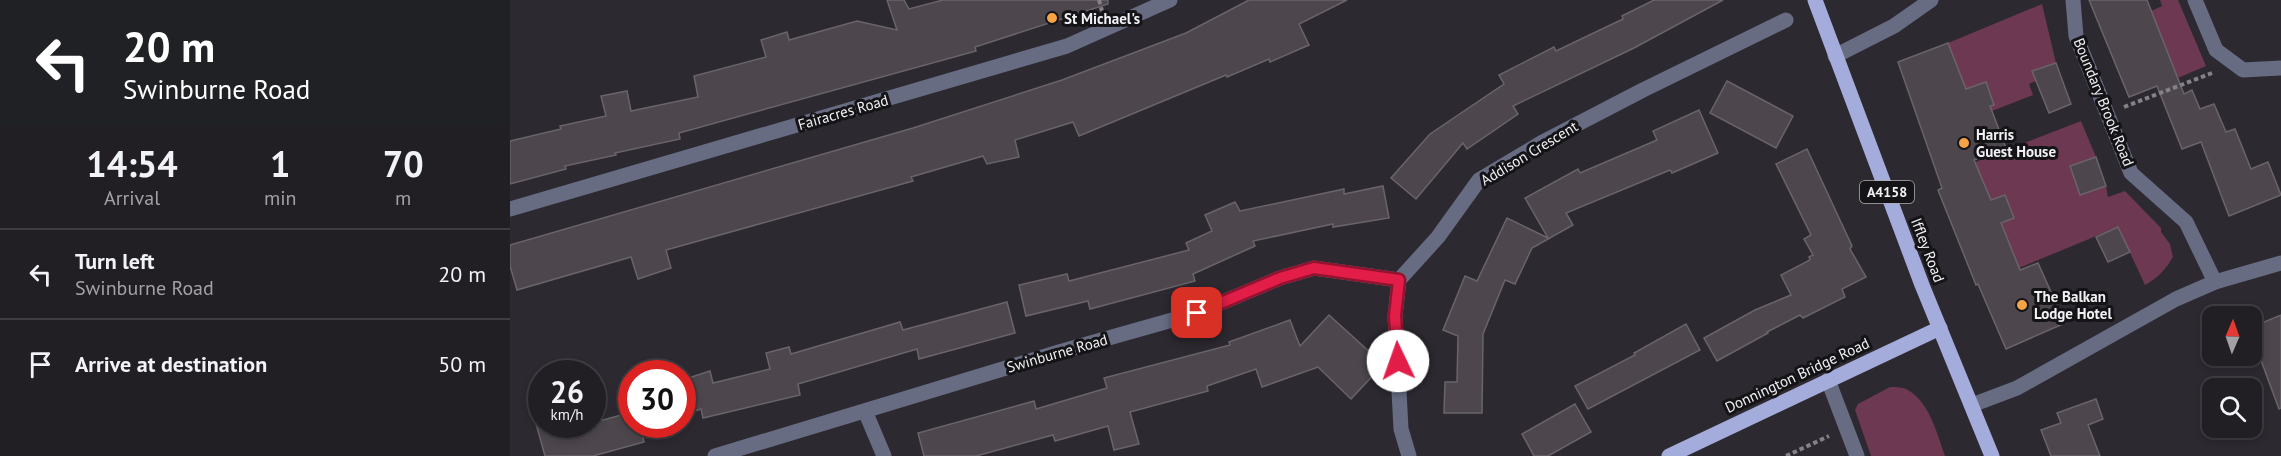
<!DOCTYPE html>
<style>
body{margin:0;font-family:"PT Sans",sans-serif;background:#2d2c31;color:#f1f3f6;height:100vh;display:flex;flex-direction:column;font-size:22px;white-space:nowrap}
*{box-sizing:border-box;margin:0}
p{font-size:20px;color:#a2a2a6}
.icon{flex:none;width:33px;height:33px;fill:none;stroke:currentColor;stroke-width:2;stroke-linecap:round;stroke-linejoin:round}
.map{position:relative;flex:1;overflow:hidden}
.side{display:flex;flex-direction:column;background:#211f24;width:510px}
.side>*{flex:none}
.hud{background:#202124;color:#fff;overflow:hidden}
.needle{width:39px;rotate:2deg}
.controls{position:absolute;left:1692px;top:306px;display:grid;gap:12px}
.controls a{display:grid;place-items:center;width:60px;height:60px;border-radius:12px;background:#211f24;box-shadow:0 3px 9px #0003,0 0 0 2px #3e3d41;font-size:30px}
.speed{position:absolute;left:18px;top:360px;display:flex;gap:12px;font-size:30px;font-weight:700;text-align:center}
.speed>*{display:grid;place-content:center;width:78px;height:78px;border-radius:50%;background:#211f24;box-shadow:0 3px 9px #0003,0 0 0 2px #3e3d41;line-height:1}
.speed small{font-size:15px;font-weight:400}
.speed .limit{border:9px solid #d22;background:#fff;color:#111}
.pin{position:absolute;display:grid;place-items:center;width:51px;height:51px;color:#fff;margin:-26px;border-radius:12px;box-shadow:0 3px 9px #0006}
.me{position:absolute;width:66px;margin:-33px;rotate:357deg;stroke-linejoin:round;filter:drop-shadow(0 0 4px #0008)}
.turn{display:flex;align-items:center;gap:21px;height:126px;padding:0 24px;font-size:27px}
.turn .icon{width:78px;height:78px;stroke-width:2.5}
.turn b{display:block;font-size:42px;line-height:51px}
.eta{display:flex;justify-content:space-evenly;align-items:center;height:102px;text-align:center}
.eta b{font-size:36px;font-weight:800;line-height:42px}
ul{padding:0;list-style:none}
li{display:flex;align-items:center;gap:18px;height:90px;padding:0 24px;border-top:2px solid #3e3d41}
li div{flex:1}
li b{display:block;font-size:22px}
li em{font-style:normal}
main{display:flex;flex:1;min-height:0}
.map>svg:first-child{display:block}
</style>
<main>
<section class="side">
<div class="hud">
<div class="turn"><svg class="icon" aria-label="left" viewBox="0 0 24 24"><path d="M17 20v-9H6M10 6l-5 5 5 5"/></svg><div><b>20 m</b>Swinburne Road</div></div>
</div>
<div class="eta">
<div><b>14:54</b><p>Arrival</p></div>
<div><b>1</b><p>min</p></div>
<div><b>70</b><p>m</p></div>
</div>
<ul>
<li><svg class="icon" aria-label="left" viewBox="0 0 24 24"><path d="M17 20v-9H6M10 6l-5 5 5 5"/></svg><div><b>Turn left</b><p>Swinburne Road</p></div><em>20 m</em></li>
<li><svg class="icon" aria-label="arrive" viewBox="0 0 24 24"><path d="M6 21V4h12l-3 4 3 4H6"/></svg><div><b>Arrive at destination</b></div><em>50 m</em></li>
</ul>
</section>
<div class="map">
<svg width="1771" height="456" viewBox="0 0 1771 456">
<rect width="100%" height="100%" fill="#2c2930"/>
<g fill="#6d3851">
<polygon points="1650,0 1668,0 1696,66 1668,78 1641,11 1652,6"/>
<polygon points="1532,4 1546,63 1522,71 1526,81 1519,84 1523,95 1464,118 1462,113 1484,104 1476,82 1456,89 1451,76 1447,77 1444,59 1438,43"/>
<path d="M 1571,121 L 1586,157 L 1560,166 L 1570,195 L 1596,186 L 1598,197 L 1615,191 L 1651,228 L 1651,232 L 1660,244 L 1663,257 C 1655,270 1648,278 1635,285 L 1608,227 L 1509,268 L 1488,224 L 1504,218 L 1495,195 L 1471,204 L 1476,188 L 1463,163 Z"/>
<path d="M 1380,387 C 1386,387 1393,387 1398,390 C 1420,403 1427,434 1435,456 L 1361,456 L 1345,410 L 1348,404 Z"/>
</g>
<g fill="#4d474d" stroke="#6a646a" stroke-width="1.5">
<polygon points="377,0 394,0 399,9 433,0 598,0 598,4 465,47 466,51 169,133 170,139 105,153 106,155 55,166 56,169 0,184 0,141 51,129 50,126 96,116 91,96 117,91 121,111 188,97 184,76 256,57 251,40 277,32 279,40 347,21 387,30"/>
<polygon points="739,0 837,0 789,24 799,45 760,62 759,59 717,77 716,75 569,136 563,122 505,140 509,157 477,164 473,156 401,177 403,181 156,250 161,268 128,279 121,257 7,290 0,266 0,245 403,128 552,80 676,33"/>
<polygon points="1144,0 1213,0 1124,48 1003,106 1008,114 957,149 953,143 906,199 881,178 920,134 994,84 989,75 1044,47 1046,51 1113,19 1112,16"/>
<polygon points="1579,0 1637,0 1674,94 1682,90 1690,109 1704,104 1716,132 1725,129 1741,169 1758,162 1771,195 1719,216 1691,142 1672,149 1647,86 1619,97"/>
<polygon points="1438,43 1456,89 1476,82 1484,105 1480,106 1496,148 1464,160 1481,200 1495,195 1504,218 1491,223 1510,270 1528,263 1555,323 1496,349 1468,284 1466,285 1428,190 1432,188 1388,62"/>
<polygon points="1546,63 1561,104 1539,113 1522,71"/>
<polygon points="1217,81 1283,116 1266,148 1200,113"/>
<polygon points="1189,110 1208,153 1162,173 1160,170 1056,213 1063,225 1022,248 1005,284 995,280 973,334 972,413 934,413 935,382 947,382 948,336 933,330 955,276 967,281 997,218 1038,238 1015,198 1068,169 1070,173 1147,140 1143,131"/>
<polygon points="1297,149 1342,246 1340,249 1356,277 1332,289 1335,297 1293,318 1290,315 1257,332 1258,333 1207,361 1194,338 1245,310 1281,295 1271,275 1300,260 1299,257 1303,255 1294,239 1301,235 1266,164"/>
<polygon points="1586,157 1596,186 1570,195 1560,166"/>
<polygon points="873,186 879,218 823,227 823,224 743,241 745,246 683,274 685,281 580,309 578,301 516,316 509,285 557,274 559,281 679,250 676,243 702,231 695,215 725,202 730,211 834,189 834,194"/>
<polygon points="1608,227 1620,252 1598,262 1586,237"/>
<polygon points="497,302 505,333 409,359 407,349 288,384 290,395 193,418 191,409 172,415 172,380 200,371 203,383 260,369 256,353 279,347 281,354 390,322 393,330"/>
<polygon points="819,315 863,355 859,359 870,368 841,399 808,367 752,387 746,369 697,386 698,391 620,412 629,444 604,450 598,426 545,441 543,435 466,456 414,456 408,433 524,401 526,409 597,388 594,378 720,345 719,342 780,320 790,346"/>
<polygon points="1771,315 1771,408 1769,409 1742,336 1742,327"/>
<polygon points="1176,324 1190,350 1078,409 1065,386 1125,355 1124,353"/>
<polygon points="1586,399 1593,419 1578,425 1590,456 1541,456 1531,430 1551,423 1547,413"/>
<polygon points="1065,404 1081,432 1038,456 1024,456 1012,434"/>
<polygon points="122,412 122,424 130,424 134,442 83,456 35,456 26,424 50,424 52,431 82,424 82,423"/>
</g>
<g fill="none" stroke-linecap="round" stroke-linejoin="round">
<g stroke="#848288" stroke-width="4" stroke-dasharray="4.5 3" stroke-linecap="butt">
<polyline points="589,0 592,11"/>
<polyline points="1614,107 1702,73"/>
<polyline points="1276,456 1319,436"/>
</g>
<g stroke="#676c83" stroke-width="15">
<polyline points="1563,0 1566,36 1621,173 1676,222 1705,282"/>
<polyline points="1685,0 1706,50 1733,70 1771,68"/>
<polyline points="1325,56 1384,26 1421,0"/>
<polyline points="0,209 557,46 660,0"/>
<polyline points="1318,380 1347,456"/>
<polyline points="1462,405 1507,388 1666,299 1705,282 1771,263"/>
<polyline points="355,411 374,456"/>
<polyline points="205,456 549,352 687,313 770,278 804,268 889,280"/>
<polyline points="899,456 891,429 885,316 889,280 928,237 969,180 1031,143 1133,90 1276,20"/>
</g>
<g stroke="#a4acdc" stroke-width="15">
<polyline points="1305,0 1412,285 1482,456"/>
<polyline points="1159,456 1430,328"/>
</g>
</g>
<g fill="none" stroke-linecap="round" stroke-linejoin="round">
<g stroke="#92132f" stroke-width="15">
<polyline id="route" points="687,313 770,278 804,268 889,280 885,316 888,361"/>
</g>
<use href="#route" stroke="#e11d48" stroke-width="10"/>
</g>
<g fill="#f5a345" stroke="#141316" stroke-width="2">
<circle cx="542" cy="18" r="6"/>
<circle cx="1454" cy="143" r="6"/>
<circle cx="1512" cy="305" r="6"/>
</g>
<g text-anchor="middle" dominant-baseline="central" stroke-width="6" stroke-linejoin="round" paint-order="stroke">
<rect fill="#141316" stroke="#afaeb1" stroke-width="1.5" x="1350" y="181" width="54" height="22" rx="4.5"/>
<g font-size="14" font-weight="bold" fill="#f1f0f4">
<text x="1377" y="192">A4158</text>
</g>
<g font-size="15" font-weight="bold" fill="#f1f0f4" stroke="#141316" text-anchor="start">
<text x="554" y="18">St Michael's</text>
<text x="1466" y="134">Harris<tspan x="1466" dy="17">Guest House</tspan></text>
<text x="1524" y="296">The Balkan<tspan x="1524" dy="17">Lodge Hotel</tspan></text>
</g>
<g font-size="15" fill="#f1f0f4" stroke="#141316">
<text transform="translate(1594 102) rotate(68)">Boundary Brook Road</text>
<text transform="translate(333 112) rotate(-16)">Fairacres Road</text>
<text transform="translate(1019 153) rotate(-31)">Addison Crescent</text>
<text transform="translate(1418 250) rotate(69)">Iffley Road</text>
<text transform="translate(547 353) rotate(-16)">Swinburne Road</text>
<text transform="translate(1287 375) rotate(-25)">Donnington Bridge Road</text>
</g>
</g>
</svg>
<div class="controls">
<a><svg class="needle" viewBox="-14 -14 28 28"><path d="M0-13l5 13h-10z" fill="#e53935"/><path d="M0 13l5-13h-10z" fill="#a2a2a6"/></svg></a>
<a><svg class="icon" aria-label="search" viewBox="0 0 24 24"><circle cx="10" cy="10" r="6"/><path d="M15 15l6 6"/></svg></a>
</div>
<div class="speed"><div>26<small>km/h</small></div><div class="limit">30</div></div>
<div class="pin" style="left:687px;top:313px;background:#d93025"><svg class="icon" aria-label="arrive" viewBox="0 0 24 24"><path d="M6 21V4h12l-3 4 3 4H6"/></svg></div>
<svg class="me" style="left:888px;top:361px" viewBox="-20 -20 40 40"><circle r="19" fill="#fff"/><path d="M0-13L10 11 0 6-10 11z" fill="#e11d48"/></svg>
</div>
</main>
